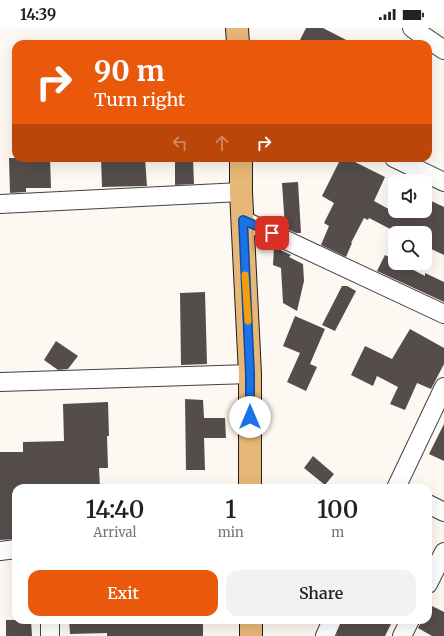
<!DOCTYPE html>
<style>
body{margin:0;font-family:Merriweather,serif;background:#f2f2f2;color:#222;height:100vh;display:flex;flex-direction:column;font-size:15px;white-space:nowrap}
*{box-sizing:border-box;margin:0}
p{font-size:13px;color:#767676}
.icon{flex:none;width:22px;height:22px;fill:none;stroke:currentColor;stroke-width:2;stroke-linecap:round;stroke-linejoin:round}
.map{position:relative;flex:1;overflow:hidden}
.panel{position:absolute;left:12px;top:456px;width:420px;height:140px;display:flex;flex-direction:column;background:#fff;border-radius:12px;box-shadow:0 4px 16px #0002}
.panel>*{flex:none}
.hud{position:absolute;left:12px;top:12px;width:420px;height:122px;border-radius:12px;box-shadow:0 4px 16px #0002;background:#ea580c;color:#fff;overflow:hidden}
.fabs{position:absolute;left:388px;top:146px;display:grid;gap:8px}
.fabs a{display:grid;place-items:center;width:44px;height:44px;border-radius:8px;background:#fff;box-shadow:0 4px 16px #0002;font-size:20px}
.pin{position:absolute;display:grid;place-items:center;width:34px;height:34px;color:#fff;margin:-17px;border-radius:8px;box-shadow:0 2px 6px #0006}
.me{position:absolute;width:44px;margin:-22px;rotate:0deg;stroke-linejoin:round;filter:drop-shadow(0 0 3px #0008)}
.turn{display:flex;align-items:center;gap:14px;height:84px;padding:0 16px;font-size:18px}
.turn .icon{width:52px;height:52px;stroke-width:2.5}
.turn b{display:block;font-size:28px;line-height:34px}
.lanes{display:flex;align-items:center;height:38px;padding:0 16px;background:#0003;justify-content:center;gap:20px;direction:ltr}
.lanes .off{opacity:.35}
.eta{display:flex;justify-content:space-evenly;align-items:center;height:68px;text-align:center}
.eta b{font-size:24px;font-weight:600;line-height:28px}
.button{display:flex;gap:8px;margin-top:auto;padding:8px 16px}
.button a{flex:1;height:46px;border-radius:12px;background:#ea580c;color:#fff;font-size:16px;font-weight:600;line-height:46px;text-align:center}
.button a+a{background:#f2f2f2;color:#222}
.status{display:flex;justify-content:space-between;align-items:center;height:28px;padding:0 20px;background:#fff;direction:ltr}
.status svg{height:11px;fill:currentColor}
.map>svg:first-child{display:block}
</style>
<div class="status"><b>14:39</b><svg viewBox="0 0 49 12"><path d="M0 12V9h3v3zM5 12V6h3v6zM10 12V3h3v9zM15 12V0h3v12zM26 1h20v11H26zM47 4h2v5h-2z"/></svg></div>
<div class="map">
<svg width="444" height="608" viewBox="0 0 444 608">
<rect width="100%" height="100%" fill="#fdf8f1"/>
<g fill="#554d4c">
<polygon points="306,0 323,0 354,16 298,16"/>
<polygon points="9,130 50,130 51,160 26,160 26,164 10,165"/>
<polygon points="101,130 145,130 147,158 102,159"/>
<polygon points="175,130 193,130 194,156 175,157"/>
<polygon points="341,130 355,130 353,133 385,149 374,173 394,184 425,183 425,170 444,179 444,227 425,218 425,205 398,205 369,190 368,192 364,190 351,215 352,215 346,229 321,217 329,198 324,195 334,175 322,168"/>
<polygon points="298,154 301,205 296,205 285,200 282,155"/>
<polygon points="274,219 291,227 289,229 303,236 304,253 297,283 283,275 281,240 273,237"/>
<polygon points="385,227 395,232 395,235 400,235 425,248 425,245 444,254 444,274 377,243"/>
<polygon points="342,258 347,258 356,263 335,303 322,297"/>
<polygon points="205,264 207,336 181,337 180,265"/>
<polygon points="295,288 325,301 310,336 317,339 306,363 287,354 300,325 283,318"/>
<polygon points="410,301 444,320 444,336 431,361 417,355 405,382 390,376 398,359 377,348 373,358 351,347 365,318 392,331"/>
<polygon points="56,313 78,328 68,341 58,342 44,332"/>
<polygon points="185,371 203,372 204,390 225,390 226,410 204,410 205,442 186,442"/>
<polygon points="108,374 109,408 107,408 108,440 99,440 100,460 16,460 16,511 0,512 0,424 23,424 23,414 64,413 63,376"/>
<polygon points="444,396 444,433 429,426"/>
<polygon points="313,428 334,446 325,457 304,440"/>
<polygon points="428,576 444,584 444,608 432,608 418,600 422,592 428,592"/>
<polygon points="6,592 31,592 32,608 6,608"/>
<polygon points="69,592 203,592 203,608 107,608 107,605 70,606"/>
<polygon points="342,592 393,592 385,608 336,608"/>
</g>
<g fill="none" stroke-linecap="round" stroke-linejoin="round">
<g stroke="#414141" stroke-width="20">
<g id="minor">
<polyline points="412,0 444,22"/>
<polyline points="394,130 444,154"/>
<polyline points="0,176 241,164"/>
<polyline points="243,192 444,286"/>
<polyline points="0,354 250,346"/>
<polyline points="396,460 444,359"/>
<polyline points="428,476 444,484"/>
<polyline points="0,523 16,521"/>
<polyline points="428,556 444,524"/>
<polyline points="50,592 50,608"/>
<polyline points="325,608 332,592"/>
<polyline points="402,608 410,592"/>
</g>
</g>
<g stroke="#1f1f1f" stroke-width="24">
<g id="major">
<polyline points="237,0 238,16"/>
<polyline points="241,130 241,164 250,346 250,460"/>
<polyline points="251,592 251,608"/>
</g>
</g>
<use href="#minor" stroke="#fff" stroke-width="18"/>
<use href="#major" stroke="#e7b777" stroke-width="22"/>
</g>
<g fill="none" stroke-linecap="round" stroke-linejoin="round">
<g stroke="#114b97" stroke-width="10">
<polyline id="route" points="250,389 250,346 243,192 272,205"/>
</g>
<use href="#route" stroke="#1a73e8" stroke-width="7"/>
<polyline stroke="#f59e0b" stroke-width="7" points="245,247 248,293"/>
</g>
</svg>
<div class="fabs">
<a><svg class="icon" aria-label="sound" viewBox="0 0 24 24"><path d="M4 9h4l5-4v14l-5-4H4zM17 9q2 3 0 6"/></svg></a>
<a><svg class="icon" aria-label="search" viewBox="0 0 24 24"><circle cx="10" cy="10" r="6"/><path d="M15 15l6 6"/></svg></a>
</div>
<div class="pin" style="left:272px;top:205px;background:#d93025"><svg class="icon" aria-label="arrive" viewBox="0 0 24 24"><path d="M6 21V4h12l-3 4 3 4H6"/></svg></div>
<svg class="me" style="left:250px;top:389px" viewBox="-20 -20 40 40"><circle r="19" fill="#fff"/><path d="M0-13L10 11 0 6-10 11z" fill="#1a73e8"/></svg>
<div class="hud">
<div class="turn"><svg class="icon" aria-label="right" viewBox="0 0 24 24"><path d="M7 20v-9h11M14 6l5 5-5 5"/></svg><div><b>90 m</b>Turn right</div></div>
<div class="lanes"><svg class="icon off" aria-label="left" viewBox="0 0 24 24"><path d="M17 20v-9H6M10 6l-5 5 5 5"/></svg><svg class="icon off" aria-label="ahead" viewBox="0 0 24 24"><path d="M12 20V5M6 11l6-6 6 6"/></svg><svg class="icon" aria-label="right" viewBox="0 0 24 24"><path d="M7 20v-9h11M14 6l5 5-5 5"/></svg></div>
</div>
<section class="panel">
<div class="eta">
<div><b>14:40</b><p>Arrival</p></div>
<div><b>1</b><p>min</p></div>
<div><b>100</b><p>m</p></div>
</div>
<div class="button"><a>Exit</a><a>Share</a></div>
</section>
</div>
